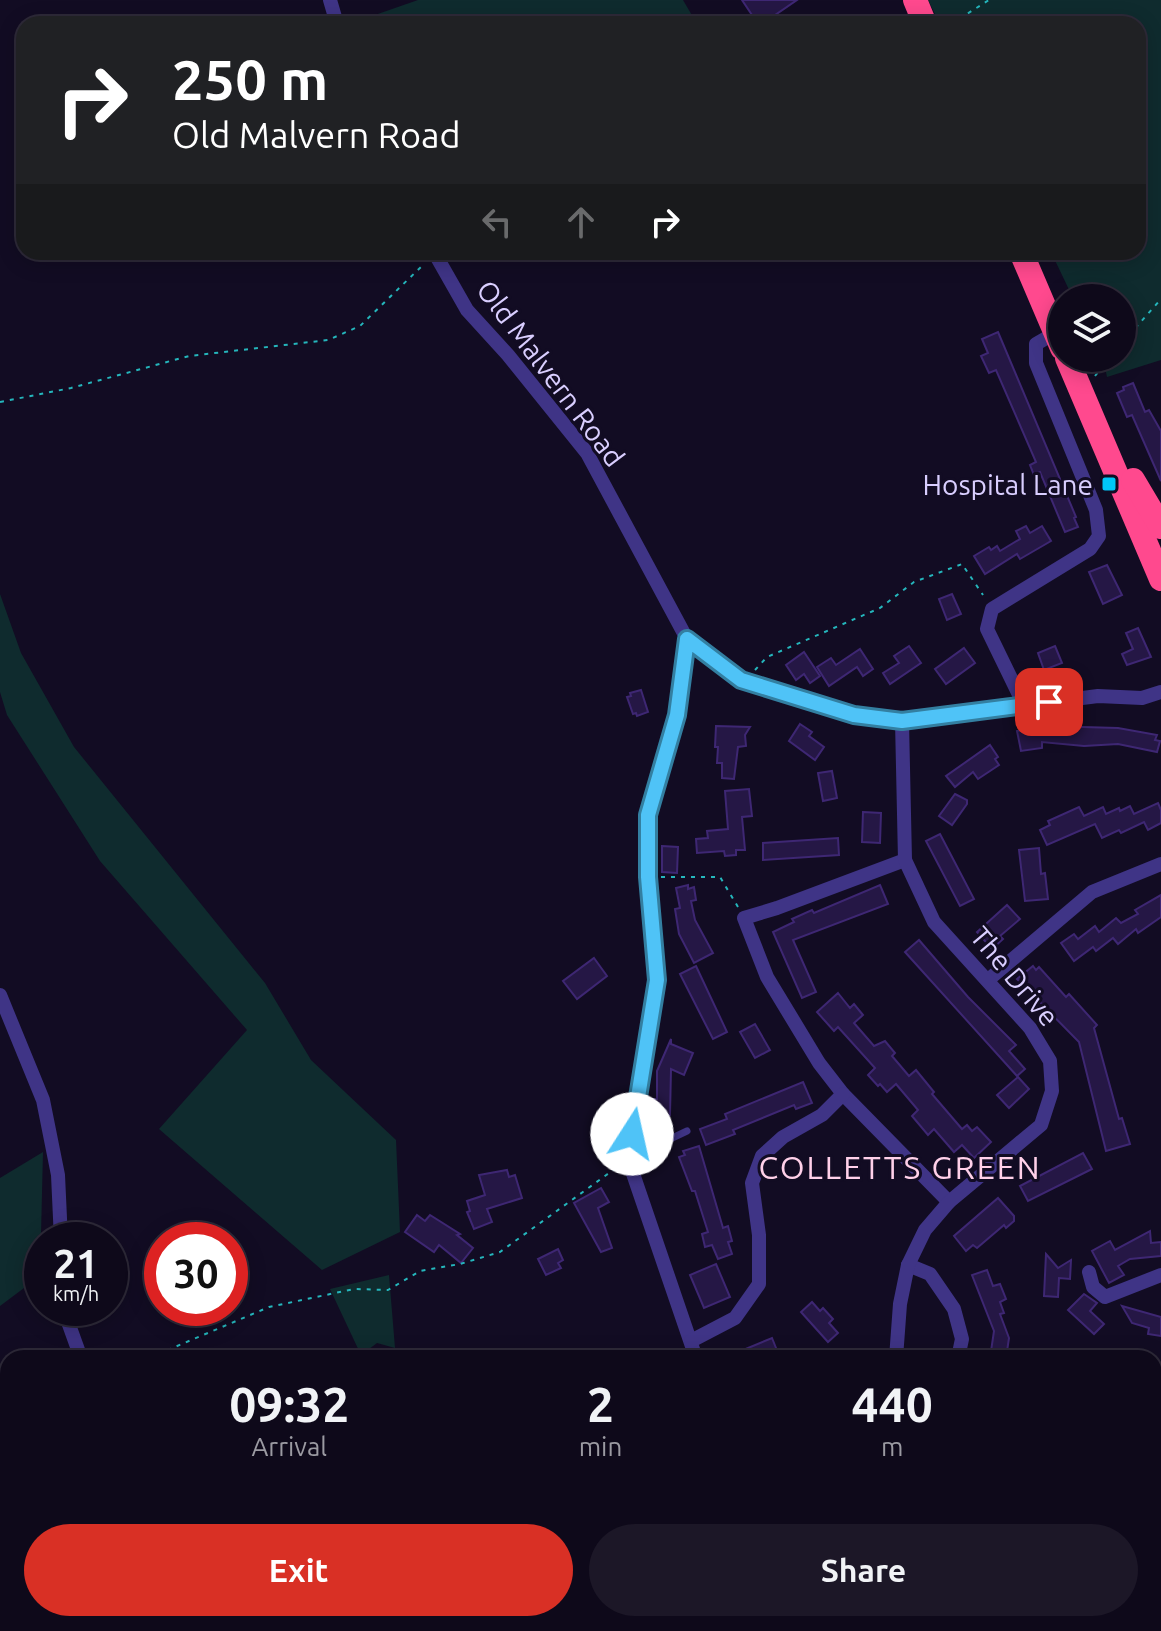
<!DOCTYPE html>
<style>
body{margin:0;font-family:Ubuntu,sans-serif;background:#1c1727;color:#f1f3f6;height:100vh;display:flex;flex-direction:column;font-size:30px;white-space:nowrap}
*{box-sizing:border-box;margin:0}
p{font-size:26px;color:#9b9aa2}
.icon{flex:none;width:44px;height:44px;fill:none;stroke:currentColor;stroke-width:2;stroke-linecap:round;stroke-linejoin:round}
.map{position:relative;flex:1;overflow:hidden}
.sheet{position:absolute;left:0px;top:1350px;width:1162px;height:282px;display:flex;flex-direction:column;background:#0e091a;border-radius:24px 24px 0 0;box-shadow:0 4px 20px #0003,0 0 0 2px #2e2a39}
.sheet>*{flex:none}
.banner{position:absolute;left:16px;top:16px;width:1130px;height:244px;border-radius:24px;box-shadow:0 4px 20px #0003,0 0 0 2px #2e2a39;background:#202124;color:#fff;overflow:hidden}
.buttons{position:absolute;left:1048px;top:284px;display:grid;gap:16px}
.buttons a{display:grid;place-items:center;width:88px;height:88px;border-radius:50%;background:#0e091a;box-shadow:0 4px 20px #0003,0 0 0 2px #2e2a39;font-size:40px}
.speed{position:absolute;left:24px;top:1222px;display:flex;gap:16px;font-size:40px;font-weight:700;text-align:center}
.speed>*{display:grid;place-content:center;width:104px;height:104px;border-radius:50%;background:#0e091a;box-shadow:0 4px 20px #0003,0 0 0 2px #2e2a39;line-height:1}
.speed small{font-size:20px;font-weight:400}
.speed .limit{border:12px solid #d22;background:#fff;color:#111}
.pin{position:absolute;display:grid;place-items:center;width:68px;height:68px;color:#fff;margin:-34px;border-radius:16px;box-shadow:0 4px 12px #0006}
.me{position:absolute;width:88px;margin:-44px;rotate:10deg;stroke-linejoin:round;filter:drop-shadow(0 0 6px #0008)}
.turn{display:flex;align-items:center;gap:28px;height:168px;padding:0 24px;font-size:36px}
.turn .icon{width:104px;height:104px;stroke-width:2.5}
.turn b{display:block;font-size:56px;line-height:68px}
.lanes{display:flex;align-items:center;height:76px;padding:0 24px;background:#0003;justify-content:center;gap:40px;direction:ltr}
.lanes .off{opacity:.35}
.eta{display:flex;justify-content:space-evenly;align-items:center;height:136px;text-align:center}
.eta b{font-size:48px;font-weight:700;line-height:56px}
.cta{display:flex;gap:16px;margin-top:auto;padding:16px 24px}
.cta a{flex:1;height:92px;border-radius:48px;background:#d93025;color:#fff;font-size:32px;font-weight:700;line-height:92px;text-align:center}
.cta a+a{background:#1c1727;color:#f1f3f6}
.map>svg:first-child{display:block}
</style>
<div class="map">
<svg width="1161" height="1631" viewBox="0 0 1161 1631">
<rect width="100%" height="100%" fill="#120c23"/>
<g fill="#0f2b2e">
<polygon points="418,0 683,0 697,24 352,23"/>
<polygon points="928,0 1161,0 1161,360 1107,377 1103,358 1122,358 1122,298 1073,298 1051,252 1138,252 1138,24 940,24"/>
<polygon points="0,594 21,653 74,747 265,983 311,1060 396,1140 400,1232 322,1270 159,1129 247,1030 100,861 7,715 0,692"/>
<polygon points="43,1152 40,1276 0,1306 0,1178"/>
<polygon points="389,1275 395,1348 377,1343 361,1355 330,1289"/>
</g>
<g fill="#251745" stroke="#3e2773" stroke-width="2">
<polygon points="742,0 797,0 762,24 758,24"/>
<polygon points="998,332 1076,517 1074,518 1078,527 1065,532 1040,472 1034,475 1030,465 1036,462 996,370 989,373 981,356 988,353 982,339"/>
<polygon points="1133,383 1145,412 1149,410 1161,431 1161,481 1132,415 1127,417 1117,393 1124,390 1123,387"/>
<polygon points="1026,526 1030,533 1042,526 1051,541 1020,559 1017,554 985,574 974,556 989,547 991,550 997,546 1000,551 1020,539 1016,531"/>
<polygon points="1107,565 1122,595 1103,604 1089,572"/>
<polygon points="952,594 961,614 947,620 939,599"/>
<polygon points="1138,628 1151,657 1127,665 1122,654 1133,649 1126,633"/>
<polygon points="909,646 921,663 890,684 883,673 899,663 894,656"/>
<polygon points="1055,646 1062,663 1044,670 1038,653"/>
<polygon points="964,648 975,663 946,684 935,669"/>
<polygon points="860,649 873,669 863,676 857,667 829,686 817,667 831,658 836,665"/>
<polygon points="804,652 820,676 810,683 804,674 796,680 786,665"/>
<polygon points="641,690 648,712 637,716 636,713 633,714 627,697 631,696 630,693"/>
<polygon points="800,724 812,732 809,736 824,747 815,760 789,741"/>
<polygon points="716,726 750,727 745,735 746,746 738,747 734,779 722,778 722,763 717,763 718,747 715,747"/>
<polygon points="1047,726 1118,728 1157,735 1155,740 1160,741 1157,752 1118,744 1084,746 1042,742 1042,748 1021,751 1017,731"/>
<polygon points="990,745 998,757 995,759 999,765 978,779 973,772 955,787 946,776"/>
<polygon points="832,771 837,798 823,801 818,773"/>
<polygon points="749,789 752,816 742,817 745,850 736,850 736,855 725,856 724,851 697,853 696,839 708,838 707,831 728,829 725,791"/>
<polygon points="955,794 967,800 967,804 952,825 939,816"/>
<polygon points="1158,803 1161,810 1161,823 1148,830 1144,822 1121,833 1119,830 1102,838 1095,824 1047,845 1040,830 1050,825 1048,821 1079,807 1084,816 1103,807 1106,814 1119,808 1120,811 1130,806 1134,814"/>
<polygon points="863,812 881,813 880,843 862,842"/>
<polygon points="940,834 974,899 960,906 926,841"/>
<polygon points="838,838 839,855 763,860 763,843"/>
<polygon points="662,846 678,847 677,873 662,872"/>
<polygon points="1039,848 1041,874 1045,873 1048,899 1025,901 1019,850"/>
<polygon points="688,885 688,889 694,887 696,900 691,901 695,920 713,953 694,963 679,934 675,909 680,908 676,888"/>
<polygon points="880,885 888,904 793,940 816,992 802,998 773,932 794,922 792,919 812,910 814,913"/>
<polygon points="1161,895 1161,917 1138,933 1136,929 1118,944 1113,938 1096,951 1093,947 1074,961 1061,943 1074,934 1078,939 1095,926 1099,932 1116,918 1121,923 1138,914 1135,910"/>
<polygon points="1007,905 1020,919 1000,936 1003,939 992,949 977,932"/>
<polygon points="919,940 968,997 1016,1045 1009,1051 1025,1069 1017,1076 905,952"/>
<polygon points="594,958 607,976 577,999 563,981"/>
<polygon points="696,966 727,1032 713,1039 680,974"/>
<polygon points="1033,966 1036,970 1039,967 1066,997 1069,994 1097,1025 1094,1028 1119,1119 1122,1118 1130,1144 1106,1151 1079,1042 1017,979"/>
<polygon points="838,993 850,1008 854,1004 863,1015 854,1023 874,1046 885,1041 895,1053 892,1056 909,1076 916,1070 934,1092 932,1094 962,1129 967,1125 972,1131 977,1127 991,1142 974,1158 962,1145 954,1152 934,1129 928,1135 912,1116 918,1110 896,1084 887,1092 880,1084 878,1086 868,1075 875,1068 838,1027 834,1031 817,1012"/>
<polygon points="755,1024 770,1050 755,1058 740,1032"/>
<polygon points="671,1039 671,1044 693,1053 684,1075 671,1069 670,1115 651,1115 651,1099 657,1099 657,1071"/>
<polygon points="1018,1077 1029,1089 1009,1108 997,1095"/>
<polygon points="803,1082 812,1103 796,1109 794,1105 733,1130 735,1134 706,1145 700,1129 727,1119 725,1114"/>
<polygon points="699,1146 723,1228 728,1226 732,1241 728,1242 732,1254 718,1259 712,1245 705,1247 702,1234 708,1232 695,1191 692,1191 679,1157 685,1155 683,1151"/>
<polygon points="1083,1153 1092,1169 1028,1201 1020,1186"/>
<polygon points="507,1170 509,1177 515,1175 522,1198 487,1209 492,1222 474,1229 467,1212 470,1211 467,1201 485,1195 479,1175"/>
<polygon points="601,1188 609,1202 598,1208 612,1248 601,1252 574,1203"/>
<polygon points="998,1198 1014,1216 1014,1221 1006,1228 1004,1225 977,1248 973,1245 966,1251 954,1236"/>
<polygon points="417,1215 425,1221 430,1215 460,1234 457,1235 473,1248 461,1263 439,1245 434,1252 405,1232"/>
<polygon points="1150,1231 1151,1243 1161,1242 1161,1256 1130,1259 1118,1266 1124,1275 1109,1283 1092,1251 1110,1241 1115,1250"/>
<polygon points="558,1249 563,1260 558,1263 561,1268 546,1275 538,1259"/>
<polygon points="1046,1254 1058,1268 1071,1260 1070,1279 1059,1278 1058,1297 1044,1296"/>
<polygon points="716,1264 730,1297 704,1308 690,1275"/>
<polygon points="987,1270 993,1286 1000,1284 1006,1299 1000,1302 1004,1313 1000,1314 1009,1338 1006,1358 990,1358 994,1331 972,1275"/>
<polygon points="1084,1294 1097,1303 1090,1311 1104,1324 1094,1334 1068,1310"/>
<polygon points="812,1302 820,1311 823,1308 833,1319 829,1323 838,1333 828,1342 801,1312"/>
<polygon points="1122,1306 1161,1317 1161,1336 1148,1334 1149,1328 1132,1323"/>
<polygon points="772,1338 780,1358 724,1358"/>
</g>
<g fill="none" stroke-linecap="round" stroke-linejoin="round">
<g stroke="#25b6bc" stroke-width="2" stroke-dasharray="4 6" stroke-linecap="butt">
<polyline points="951,24 989,0"/>
<polyline points="1122,343 1161,299"/>
<polyline points="1095,376 1109,358"/>
<polyline points="0,402 71,388 189,356 328,340 360,326 424,264"/>
<polyline points="755,670 767,657 880,608 914,582 962,564 983,595"/>
<polyline points="661,877 720,877 738,907"/>
<polyline points="149,1358 269,1307 354,1289 388,1290 420,1271 460,1264 500,1252 616,1168"/>
<polyline points="0,1485 8,1482"/>
<polyline points="209,1631 220,1624"/>
<polyline points="1079,1631 1080,1624"/>
</g>
<g stroke="#3f3486" stroke-width="7">
<polyline points="628,1159 687,1131"/>
<polyline points="311,1631 316,1624"/>
</g>
<g stroke="#3f3486" stroke-width="14">
<polyline points="330,0 337,24"/>
<polyline points="434,252 467,310 508,355 587,453 687,639 741,680 854,715 902,721 1098,696 1142,698 1161,692"/>
<polyline points="687,639 677,715 648,815 648,877 657,980 628,1159 696,1358"/>
<polyline points="1024,705 987,629 992,609 1090,549 1099,536 1096,510 1036,363 1036,344 1055,333"/>
<polyline points="905,860 777,908 744,918 767,977 819,1063 843,1094 949,1202"/>
<polyline points="988,980 1092,892 1161,864"/>
<polyline points="0,995 43,1100 58,1175 61,1240"/>
<polyline points="908,1265 930,1274 954,1309 962,1339 958,1358"/>
<polyline points="1089,1272 1093,1287 1105,1297 1161,1275"/>
<polyline points="63,1308 81,1358"/>
<polyline points="691,1341 735,1318 759,1284 759,1235 752,1183 762,1156 783,1137 822,1115 843,1094"/>
<polyline points="896,1358 900,1304 908,1265 925,1230 949,1202 1041,1125 1052,1091 1050,1061 1030,1028 934,922 905,860 902,721"/>
<polyline points="1154,1451 1161,1436"/>
<polyline points="288,1624 299,1631"/>
<polyline points="1125,1624 1144,1631"/>
<polyline points="706,1631 711,1624"/>
<polyline points="875,1631 899,1624"/>
</g>
<g stroke="#ff498e" stroke-width="24">
<polyline points="915,0 925,24"/>
<polyline points="1021,252 1062,348"/>
<polyline points="1067,358 1161,579"/>
<polyline points="1133,480 1161,527"/>
</g>
</g>
<g fill="none" stroke-linecap="round" stroke-linejoin="round">
<g stroke="#337fa1" stroke-width="20">
<polyline id="route" points="632,1134 657,980 648,877 648,815 677,715 687,639 741,680 854,715 902,721 1049,702"/>
</g>
<use href="#route" stroke="#4fc3f7" stroke-width="14"/>
</g>
<rect fill="#00c7f9" stroke="#120c23" stroke-width="3" x="1101" y="476" width="16" height="16" rx="4"/>
<g text-anchor="middle" dominant-baseline="central" stroke-width="6" stroke-linejoin="round" paint-order="stroke">
<g font-size="28" fill="#d9ceff" stroke="#120c23">
<text transform="translate(551 373) rotate(53)">Old Malvern Road</text>
<text transform="translate(1015 976) rotate(50)">The Drive</text>
</g>
<g font-size="28" fill="#d9ceff" stroke="#120c23" text-anchor="end">
<text x="1093" y="484">Hospital Lane</text>
</g>
<g font-size="32" letter-spacing="2" fill="#ffd0e9" stroke="#120c23">
<text x="900" y="1167">COLLETTS GREEN</text>
</g>
</g>
</svg>
<div class="buttons">
<a><svg class="icon" aria-label="layers" viewBox="0 0 24 24"><path d="M12 4l9 5-9 5-9-5zM3 14l9 5 9-5"/></svg></a>
</div>
<div class="speed"><div>21<small>km/h</small></div><div class="limit">30</div></div>
<div class="pin" style="left:1049px;top:702px;background:#d93025"><svg class="icon" aria-label="arrive" viewBox="0 0 24 24"><path d="M6 21V4h12l-3 4 3 4H6"/></svg></div>
<svg class="me" style="left:632px;top:1134px" viewBox="-20 -20 40 40"><circle r="19" fill="#fff"/><path d="M0-13L10 11 0 6-10 11z" fill="#4fc3f7"/></svg>
<div class="banner">
<div class="turn"><svg class="icon" aria-label="right" viewBox="0 0 24 24"><path d="M7 20v-9h11M14 6l5 5-5 5"/></svg><div><b>250 m</b>Old Malvern Road</div></div>
<div class="lanes"><svg class="icon off" aria-label="left" viewBox="0 0 24 24"><path d="M17 20v-9H6M10 6l-5 5 5 5"/></svg><svg class="icon off" aria-label="ahead" viewBox="0 0 24 24"><path d="M12 20V5M6 11l6-6 6 6"/></svg><svg class="icon" aria-label="right" viewBox="0 0 24 24"><path d="M7 20v-9h11M14 6l5 5-5 5"/></svg></div>
</div>
<section class="sheet">
<div class="eta">
<div><b>09:32</b><p>Arrival</p></div>
<div><b>2</b><p>min</p></div>
<div><b>440</b><p>m</p></div>
</div>
<div class="cta"><a>Exit</a><a>Share</a></div>
</section>
</div>
